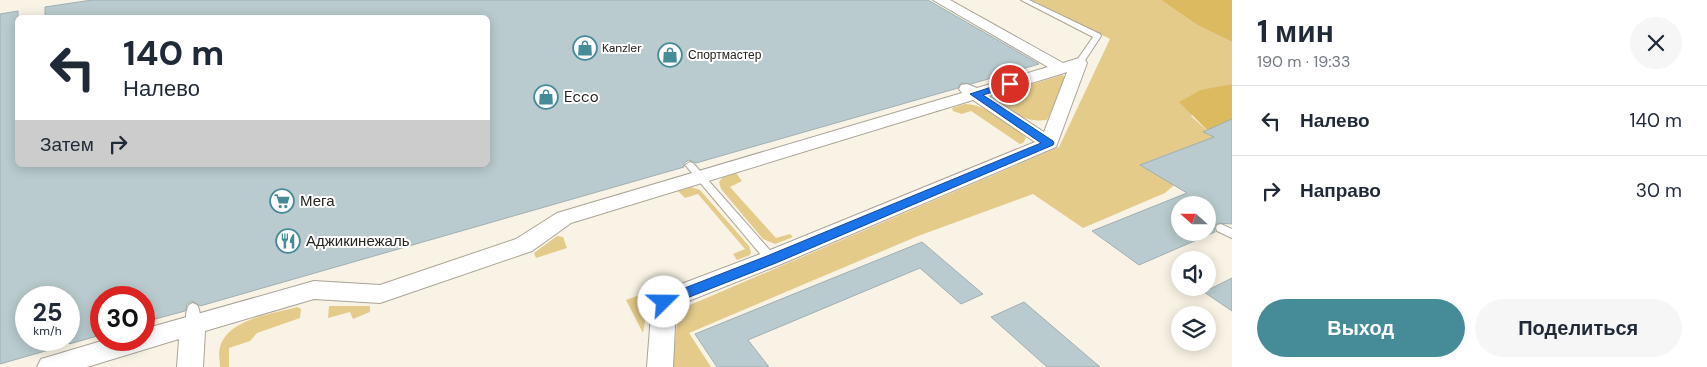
<!DOCTYPE html>
<html lang="ru">
<meta charset="utf-8">
<style>
body{margin:0;font-family:"DM Sans",sans-serif;background:#f6f6f7;color:#1f2937;height:100vh;display:flex;flex-direction:column;font-size:19px;white-space:nowrap}
*{box-sizing:border-box;margin:0}
p{font-size:16px;color:#747a83}
.icon{flex:none;width:28px;height:28px;fill:none;stroke:currentColor;stroke-width:2;stroke-linecap:round;stroke-linejoin:round}
.map{position:relative;flex:1;overflow:hidden}
.panel{display:flex;flex-direction:column;background:#fff;width:475px}
.panel>*{flex:none}
.guide{position:absolute;left:15px;top:15px;width:475px;height:152px;border-radius:8px;box-shadow:0 2px 12px #0003;background:#fff;color:#1f2937;overflow:hidden}
.needle{width:32px;rotate:291deg}
.buttons{position:absolute;left:1171px;top:196px;display:grid;gap:10px}
.buttons a{display:grid;place-items:center;width:45px;height:45px;border-radius:50%;background:#fff;box-shadow:0 2px 12px #0003;font-size:25px}
.speed{position:absolute;left:15px;top:286px;display:flex;gap:10px;font-size:25px;font-weight:700;text-align:center}
.speed>*{display:grid;place-content:center;width:65px;height:65px;border-radius:50%;background:#fff;box-shadow:0 2px 12px #0003;line-height:1}
.speed small{font-size:12px;font-weight:400}
.speed .limit{border:8px solid #d22;background:#fff;color:#111}
.pin{position:absolute;display:grid;place-items:center;width:42px;height:42px;color:#fff;margin:-21px;border:2px solid #fff;border-radius:50%;box-shadow:0 1px 5px #0007}
.me{position:absolute;width:55px;margin:-28px;rotate:68deg;stroke-linejoin:round;filter:drop-shadow(0 0 4px #0008)}
.turn{display:flex;align-items:center;gap:18px;height:105px;padding:0 25px;font-size:22px}
.turn .icon{width:65px;height:65px;stroke-width:2.5}
.turn b{display:block;font-size:35px;line-height:42px}
.then{display:flex;align-items:center;height:48px;padding:0 25px;background:#0003;gap:10px;font-size:19px}
.round{display:grid;place-items:center;flex:none;width:52px;height:52px;border-radius:26px;background:#f6f6f7}
.summary{display:flex;align-items:center;justify-content:space-between;height:85px;padding:0 25px}
h1{font-size:30px;font-weight:800;line-height:38px}
.button{display:flex;gap:10px;margin-top:auto;padding:10px 25px}
.button a{flex:1;height:58px;border-radius:30px;background:#468b98;color:#fff;font-size:20px;font-weight:800;line-height:58px;text-align:center}
.button a+a{background:#f6f6f7;color:#1f2937}
ul{padding:0;list-style:none}
li{display:flex;align-items:center;gap:15px;height:70px;padding:0 25px;border-top:1px solid #e0e1e3}
li div{flex:1}
li b{display:block;font-size:19px}
li em{font-style:normal}
main{display:flex;flex:1;min-height:0}
.map>svg:first-child{display:block}
</style>
<main>
<div class="map">
<svg width="1232" height="367" viewBox="0 0 1232 367">
<rect width="100%" height="100%" fill="#f9f3e5"/>
<g fill="#e4cb8a">
<polygon points="1031,0 1161,0 1197,25 1232,42 1232,84 1225,86 1191,116 1212,135 1232,147 1213,152 1165,193 1083,228 1033,194 918,236 689,333 711,367 672,367 678,316 681,311 690,305 1059,147 1110,39"/>
<path d="M 1062,75 L 1067,78 L 1047,120 C 1027,123 1008,112 996,98 L 997,95 Z"/>
<path d="M 965,104 C 984,104 1013,124 1026,138 L 1023,143 L 1020,144 L 971,111 L 962,114 L 953,111 L 952,108 Z"/>
<polygon points="736,173 742,181 730,187 776,238 790,234 793,237 775,244 763,239 721,189 719,182 722,178"/>
<polygon points="691,187 700,190 749,246 751,252 750,255 737,260 733,254 745,249 698,194 685,198 678,191"/>
<polygon points="557,236 563,237 567,248 536,258 534,253"/>
<polygon points="661,287 663,291 649,297 643,333 626,300"/>
<polygon points="329,306 370,306 370,312 353,319 350,312 328,318"/>
<path d="M 297,307 L 301,309 L 300,318 L 257,333 L 250,341 L 229,348 L 229,367 L 220,367 C 220,361 218,353 220,347 C 228,319 272,314 297,307 Z"/>
</g>
<g fill="#dcba60">
<polygon points="1161,0 1232,0 1232,42 1197,25"/>
<polygon points="1232,84 1232,147 1212,135 1179,102 1201,90"/>
</g>
<g fill="#b9cbce" stroke="#9eafb3" fill-rule="evenodd">
<polygon points="92,0 928,0 1039,64 971,84 961,83 958,88 696,163 689,160 684,163 684,167 200,306 192,301 187,304 185,311 144,322 144,298 101,298 101,335 69,344 69,298 26,298 26,340 65,340 66,345 0,364 0,14 18,11 18,165 488,165 488,18 45,18 45,7"/>
<path d="M 1232,119 L 1232,224 L 1217,223 L 1214,227 L 1215,232 L 1139,265 L 1092,231 L 1187,193 L 1140,165 L 1214,137 L 1203,132 ZM 1180,205 L 1208,205 L 1208,232 L 1180,232 Z"/>
<polygon points="922,242 983,294 961,304 920,268 748,340 769,367 717,367 695,334"/>
<polygon points="1232,278 1232,311 1204,292"/>
<polygon points="1024,302 1100,367 1047,367 991,317"/>
</g>
<g fill="none" stroke-linecap="round" stroke-linejoin="round">
<g stroke="#a9a496" stroke-width="2">
<g id="service">
<polygon points="1021,0 1029,0 1100,34 1101,36 1082,65 1079,65 1075,63 1093,37"/>
<polygon points="690,162 693,163 775,256 777,259 775,262 767,262 687,167 685,165"/>
<polygon points="1221,224 1232,229 1232,238 1217,231 1216,228 1217,225"/>
<path d="M 193,303 L 197,305 C 201,311 201,323 197,330 L 193,331 L 189,330 C 185,323 185,311 189,305 Z"/>
</g>
</g>
<g stroke="#a9a496" stroke-width="2">
<path id="minor" d="M 933,0 L 950,0 L 1063,63 L 1079,58 L 1085,60 L 1087,63 L 1056,147 L 779,265 L 676,306 L 673,367 L 647,367 L 652,301 L 655,294 L 763,253 L 1035,142 L 973,100 L 571,223 L 532,251 L 380,303 L 314,299 L 205,331 L 203,367 L 177,367 L 179,339 L 87,367 L 37,367 L 41,359 L 105,340 L 144,340 L 144,329 L 314,281 L 380,285 L 516,239 L 557,213 L 962,93 L 959,89 L 961,85 L 967,84 L 977,88 L 1048,67 ZM 1067,72 L 1044,132 L 989,96 L 1061,74 Z"/>
</g>
<use href="#service" fill="#fff" fill-rule="evenodd"/>
<use href="#minor" fill="#fff" fill-rule="evenodd"/>
</g>
<polygon fill="#1a73e8" stroke="#114b97" points="1010,81 1015,84 1013,86 983,95 1053,141 1054,143 1053,145 776,263 669,305 664,307 659,305 657,302 659,298 767,256 1041,143 970,94"/>
<defs>
<g id="shop-ring" transform="scale(1.25)"><circle r="9.5" fill="#fff" stroke="#468b98" stroke-width="1.5"/><path d="M-5-2.5h2.3a2.7 3.5 0 0 1 5.4 0H5L5.5 6h-11ZM-1.5-2.5h3a1.5 2.3 0 0 0-3 0Z" fill="#468b98"/></g>
<g id="supermarket-ring" transform="scale(1.25)"><circle r="9.5" fill="#fff" stroke="#468b98" stroke-width="1.5"/><path d="M-6-5.5h2.5l.6 2H6L4.5 2H-2.5L-4.4-4H-6ZM-1.5 3.2a1.3 1.3 0 1 0 .1 0ZM3 3.2a1.3 1.3 0 1 0 .1 0Z" fill="#468b98"/></g>
<g id="restaurant-ring" transform="scale(1.25)"><circle r="9.5" fill="#fff" stroke="#468b98" stroke-width="1.5"/><path d="M-5-6h1v4h1v-4h1v4h1v-4h1v5L-1.5 .5V6h-2V.5L-5-1ZM5-6V6H3V1.5H1.5Q1.5-4 5-6Z" fill="#468b98"/></g>
</defs>
<g fill-rule="evenodd">
<use href="#shop-ring" x="585" y="48"/>
<use href="#shop-ring" x="670" y="55"/>
<use href="#shop-ring" x="546" y="97"/>
<use href="#supermarket-ring" x="282" y="201"/>
<use href="#restaurant-ring" x="288" y="241"/>
</g>
<g text-anchor="middle" dominant-baseline="central" stroke-width="4" stroke-linejoin="round" paint-order="stroke">
<g font-size="12" fill="#25231e" stroke="#fff" text-anchor="start">
<text x="602" y="48">Kanzler</text>
<text x="688" y="55">Спортмастер</text>
</g>
<g font-size="15" fill="#25231e" stroke="#fff" text-anchor="start">
<text x="564" y="97">Ecco</text>
<text x="300" y="201">Мега</text>
<text x="306" y="241">Аджикинежаль</text>
</g>
</g>
</svg>
<div class="buttons">
<a><svg class="needle" viewBox="-14 -14 28 28"><path d="M0-13l5 13h-10z" fill="#e53935"/><path d="M0 13l5-13h-10z" fill="#747a83"/></svg></a>
<a><svg class="icon" aria-label="sound" viewBox="0 0 24 24"><path d="M4 9h4l5-4v14l-5-4H4zM17 9q2 3 0 6"/></svg></a>
<a><svg class="icon" aria-label="layers" viewBox="0 0 24 24"><path d="M12 4l9 5-9 5-9-5zM3 14l9 5 9-5"/></svg></a>
</div>
<div class="speed"><div>25<small>km/h</small></div><div class="limit">30</div></div>
<div class="pin" style="left:1010px;top:84px;background:#d93025"><svg class="icon" aria-label="arrive" viewBox="0 0 24 24"><path d="M6 21V4h12l-3 4 3 4H6"/></svg></div>
<svg class="me" style="left:664px;top:302px" viewBox="-20 -20 40 40"><circle r="19" fill="#fff"/><path d="M0-13L10 11 0 6-10 11z" fill="#1a73e8"/></svg>
<div class="guide">
<div class="turn"><svg class="icon" aria-label="left" viewBox="0 0 24 24"><path d="M17 20v-9H6M10 6l-5 5 5 5"/></svg><div><b>140 m</b>Налево</div></div>
<div class="then">Затем<svg class="icon" aria-label="right" viewBox="0 0 24 24"><path d="M7 20v-9h11M14 6l5 5-5 5"/></svg></div>
</div>
</div>
<section class="panel">
<div class="summary"><div><h1>1 мин</h1><p>190 m · 19:33</p></div><a class="round"><svg class="icon" aria-label="close" viewBox="0 0 24 24"><path d="M6 6l12 12M18 6L6 18"/></svg></a></div>
<ul>
<li><svg class="icon" aria-label="left" viewBox="0 0 24 24"><path d="M17 20v-9H6M10 6l-5 5 5 5"/></svg><div><b>Налево</b></div><em>140 m</em></li>
<li><svg class="icon" aria-label="right" viewBox="0 0 24 24"><path d="M7 20v-9h11M14 6l5 5-5 5"/></svg><div><b>Направо</b></div><em>30 m</em></li>
</ul>
<div class="button"><a>Выход</a><a>Поделиться</a></div>
</section>
</main>
